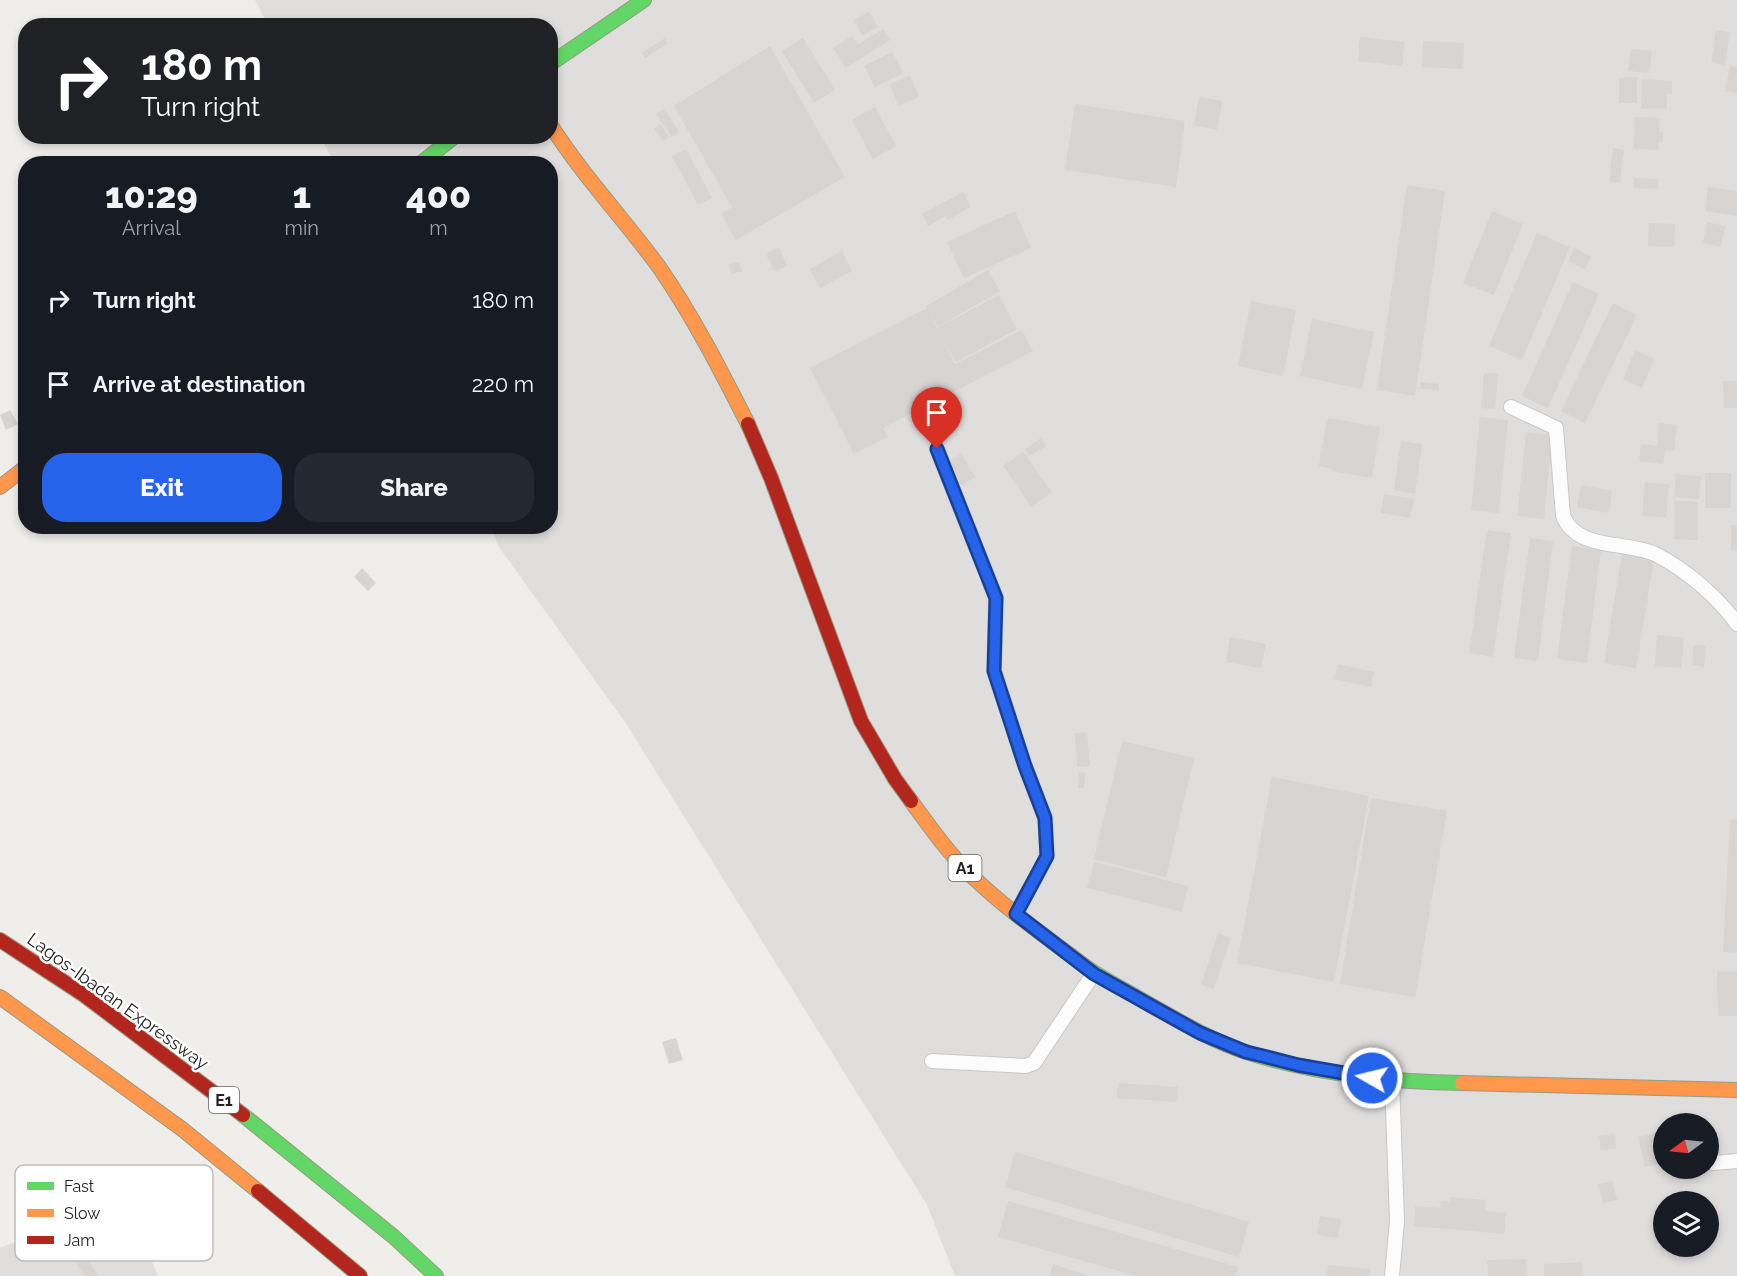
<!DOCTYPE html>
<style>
body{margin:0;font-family:Raleway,sans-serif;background:#242831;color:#f1f3f6;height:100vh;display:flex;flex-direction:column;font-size:22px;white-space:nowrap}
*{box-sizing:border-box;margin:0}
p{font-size:20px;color:#9ea1a6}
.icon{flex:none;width:33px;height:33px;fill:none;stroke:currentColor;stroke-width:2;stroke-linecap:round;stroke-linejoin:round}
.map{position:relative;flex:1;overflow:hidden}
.panel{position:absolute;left:18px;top:156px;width:540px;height:378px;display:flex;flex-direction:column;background:#171b24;border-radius:24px;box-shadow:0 3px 9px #0003}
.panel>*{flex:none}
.hud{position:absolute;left:18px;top:18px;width:540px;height:126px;border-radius:24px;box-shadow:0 3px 9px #0003;background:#202124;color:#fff;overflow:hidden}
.needle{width:39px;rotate:255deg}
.tools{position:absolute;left:1653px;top:1113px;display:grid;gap:12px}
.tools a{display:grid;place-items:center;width:66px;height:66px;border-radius:50%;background:#171b24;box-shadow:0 3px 9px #0003;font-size:30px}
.pin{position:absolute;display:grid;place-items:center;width:51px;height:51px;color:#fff;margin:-62px -26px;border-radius:50% 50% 50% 0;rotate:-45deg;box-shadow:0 0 6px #0007}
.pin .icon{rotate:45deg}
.me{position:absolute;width:66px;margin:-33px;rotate:278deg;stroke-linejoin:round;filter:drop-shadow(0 0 4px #0008)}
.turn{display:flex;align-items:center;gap:21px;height:126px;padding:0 24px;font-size:27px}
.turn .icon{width:78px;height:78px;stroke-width:2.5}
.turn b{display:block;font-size:42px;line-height:51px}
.eta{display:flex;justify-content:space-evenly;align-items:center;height:102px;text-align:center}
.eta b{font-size:36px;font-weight:800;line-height:42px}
.action{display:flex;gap:12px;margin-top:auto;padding:12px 24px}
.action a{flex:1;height:69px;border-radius:24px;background:#2563eb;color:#fff;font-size:24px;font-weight:800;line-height:69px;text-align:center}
.action a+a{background:#242831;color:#f1f3f6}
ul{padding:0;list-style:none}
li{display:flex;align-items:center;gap:18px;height:84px;padding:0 24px}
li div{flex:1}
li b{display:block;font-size:22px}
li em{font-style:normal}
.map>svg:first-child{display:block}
</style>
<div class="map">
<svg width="1737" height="1276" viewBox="0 0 1737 1276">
<rect width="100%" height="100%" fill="#f0eeeb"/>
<g fill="#dfdedc" fill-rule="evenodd">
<path d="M 255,0 L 1737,0 L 1737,1276 L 955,1276 L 927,1205 L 625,722 L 499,547 L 491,527 L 550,526 L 550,164 L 333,163 L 321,137 L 550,136 L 550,26 L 268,25 ZM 1664,1124 L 1708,1124 L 1708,1168 L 1664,1168 ZM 1664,1202 L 1708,1202 L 1708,1246 L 1664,1246 Z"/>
<polygon points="125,1199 158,1276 0,1276 0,1248"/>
</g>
<g fill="#d7d4d2">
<polygon points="869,12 878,27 862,36 854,20"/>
<polygon points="883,29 890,40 846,68 833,48 852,36 858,45"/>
<polygon points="1716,30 1730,32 1725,65 1711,63"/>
<polygon points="1360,37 1405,42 1402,66 1358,61"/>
<polygon points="665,38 668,43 645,58 642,53"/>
<polygon points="803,38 835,90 814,103 782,51"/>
<polygon points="1423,41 1464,43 1463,69 1422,67"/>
<polygon points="770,46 845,177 736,240 721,214 732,207 674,106"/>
<polygon points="1631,49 1652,51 1649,73 1628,71"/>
<polygon points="892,52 903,73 875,87 864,66"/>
<polygon points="1730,66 1737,67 1737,93 1725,91"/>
<polygon points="910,75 919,97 898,106 890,84"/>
<polygon points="1637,77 1637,103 1619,103 1619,78"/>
<polygon points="1642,79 1672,81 1672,94 1667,94 1667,109 1641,109"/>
<polygon points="1199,97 1222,101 1217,130 1194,125"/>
<polygon points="1075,104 1185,121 1176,187 1065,170"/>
<polygon points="875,107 896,146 873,159 852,120"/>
<polygon points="664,109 679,132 672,137 656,114"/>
<polygon points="1635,117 1660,118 1659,132 1663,132 1663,142 1658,142 1658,150 1633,149"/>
<polygon points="660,124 669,137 663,141 654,129"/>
<polygon points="1613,148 1624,150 1620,183 1609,181"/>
<polygon points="686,149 712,198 698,205 672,156"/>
<polygon points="1634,178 1658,179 1658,189 1634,188"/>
<polygon points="1407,185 1445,191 1415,396 1377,390"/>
<polygon points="1708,187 1737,191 1737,216 1705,211"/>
<polygon points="963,192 971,207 948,220 946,216 928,226 922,214"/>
<polygon points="1015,211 1031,248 964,278 947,242"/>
<polygon points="1492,211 1523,224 1494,295 1463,283"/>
<polygon points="1707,222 1725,226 1721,247 1703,243"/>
<polygon points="1649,223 1675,224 1674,247 1648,246"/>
<polygon points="1537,233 1570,247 1522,360 1489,346"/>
<polygon points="779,248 787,266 774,271 766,254"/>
<polygon points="1574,248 1591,256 1585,270 1568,261"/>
<polygon points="842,251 852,271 820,288 810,269"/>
<polygon points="739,262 742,271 732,274 729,265"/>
<polygon points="988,270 1000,291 938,327 929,313 937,328 999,295 1017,329 956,362 944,342 955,364 1022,330 1033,351 883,428 888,437 854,454 810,368 927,308 926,306"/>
<polygon points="1573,282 1599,294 1548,408 1522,396"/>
<polygon points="1251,301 1296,310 1283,376 1238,366"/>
<polygon points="1613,303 1637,315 1585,423 1561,411"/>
<polygon points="1312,319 1374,332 1362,389 1300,376"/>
<polygon points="1635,350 1654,359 1642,388 1623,379"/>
<polygon points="1484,373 1498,374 1495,409 1481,408"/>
<polygon points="1723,381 1737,381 1737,408 1724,408"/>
<polygon points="1421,382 1439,384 1439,390 1420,389"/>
<polygon points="10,410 18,424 6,430 0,415"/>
<polygon points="1480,417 1508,420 1499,513 1471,510"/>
<polygon points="1327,418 1380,427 1372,478 1332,471 1333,469 1319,466"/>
<polygon points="1659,423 1677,425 1674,451 1665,450 1663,464 1639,461 1641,444 1657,446"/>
<polygon points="1526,432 1552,435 1544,519 1517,516"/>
<polygon points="1041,438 1046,446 1030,456 1025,449"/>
<polygon points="1401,441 1422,444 1415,494 1394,490"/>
<polygon points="1023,452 1052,492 1031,507 1003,466"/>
<polygon points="961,454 975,477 960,486 946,463"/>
<rect x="1705" y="473" width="26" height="35"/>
<polygon points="1676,474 1701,476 1699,499 1674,497"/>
<polygon points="1645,482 1669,484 1666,518 1642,516"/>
<polygon points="1581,485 1612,491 1609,513 1577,507"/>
<polygon points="1384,494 1414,499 1410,518 1381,513"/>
<polygon points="1674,501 1698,502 1698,540 1674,539"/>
<rect x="1731" y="525" width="6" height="25"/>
<polygon points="1487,530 1511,533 1493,657 1469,653"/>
<polygon points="1530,538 1553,541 1538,661 1514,658"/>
<polygon points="1572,546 1601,550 1587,663 1557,659"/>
<polygon points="1622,554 1654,559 1636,668 1604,663"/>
<polygon points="362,568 376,583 368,591 354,577"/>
<polygon points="1657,635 1684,638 1681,668 1655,666"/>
<polygon points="1230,637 1266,644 1261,668 1226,662"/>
<polygon points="1694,645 1706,646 1704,667 1692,665"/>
<polygon points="1338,664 1374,672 1371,687 1334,679"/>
<polygon points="1075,733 1087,733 1090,766 1077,767"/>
<polygon points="1122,741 1194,758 1166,877 1094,859"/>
<polygon points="1079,772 1085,773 1084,788 1078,788"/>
<polygon points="1272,777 1369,796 1334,982 1237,963"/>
<polygon points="1371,798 1447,811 1415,997 1340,984"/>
<polygon points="1730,819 1737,820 1737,953 1723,952"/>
<polygon points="1094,862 1188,886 1182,912 1087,888"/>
<polygon points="1218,933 1231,938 1214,989 1201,985"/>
<polygon points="1717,971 1737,971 1737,1016 1718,1016"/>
<polygon points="676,1038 683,1060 669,1064 662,1042"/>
<polygon points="1118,1083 1178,1087 1177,1102 1117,1098"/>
<polygon points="1664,1132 1664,1163 1645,1167 1638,1137"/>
<polygon points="1615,1134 1616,1149 1601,1150 1599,1136"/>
<polygon points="1015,1152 1249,1222 1239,1257 1005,1187"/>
<polygon points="1612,1181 1617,1200 1603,1203 1598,1184"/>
<polygon points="1451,1197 1486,1200 1485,1211 1506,1213 1504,1234 1414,1226 1415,1206 1440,1208 1441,1201 1450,1202"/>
<polygon points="1008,1201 1238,1267 1235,1276 1137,1276 998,1237"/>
<polygon points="1320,1216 1341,1219 1338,1238 1317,1235"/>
<polygon points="81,1251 98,1276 85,1276 72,1257"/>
<polygon points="1526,1259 1527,1276 1488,1276 1487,1260"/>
<polygon points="1582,1262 1583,1276 1544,1276 1544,1264"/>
<polygon points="1053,1264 1089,1276 1050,1276"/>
<polygon points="1328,1265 1370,1269 1370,1276 1327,1276"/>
</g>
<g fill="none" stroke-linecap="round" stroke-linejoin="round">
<g stroke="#c9c8c7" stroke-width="16">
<g id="street">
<path d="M 1511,407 L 1556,428 L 1563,516 C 1578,552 1627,540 1657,555 C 1686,570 1718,597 1737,624"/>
<polyline points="937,449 996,598 994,671 1025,766 1045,818 1047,856 1016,914"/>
<polyline points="932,1061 1026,1066 1034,1063 1094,973"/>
<polyline points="1392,1080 1397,1221 1392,1276"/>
<polyline points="1713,1163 1737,1161"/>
</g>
</g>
<g stroke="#999a82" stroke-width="16">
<g id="fast">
<polyline points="550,64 644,0"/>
<polyline points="420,164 455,136"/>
<path d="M 1086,967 C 1104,980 1125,990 1145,1002 C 1177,1020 1210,1040 1246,1052 C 1315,1074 1390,1082 1462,1083"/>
<polyline points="243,1115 394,1237 436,1276"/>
</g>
</g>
<g stroke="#999a82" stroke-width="16">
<g id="slow">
<path d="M 550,124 C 582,175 624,219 659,267 C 693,316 721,371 748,424"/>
<polyline points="0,487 26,467"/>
<path d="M 911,801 C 930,827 949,854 973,877 C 1007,910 1048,938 1086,967"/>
<polyline points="0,997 182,1129 258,1191"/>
<polyline points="1462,1083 1737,1090"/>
</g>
</g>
<g stroke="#999a82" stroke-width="16">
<g id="jam">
<polyline points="748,424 771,478 861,721 895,779 911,801"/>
<polyline points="0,940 84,995 243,1115"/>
<polyline points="258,1191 360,1276"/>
</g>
</g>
<use href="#street" stroke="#fdfcfc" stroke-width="14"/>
<use href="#fast" stroke="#63d668" stroke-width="14"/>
<use href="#slow" stroke="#ff974d" stroke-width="14"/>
<use href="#jam" stroke="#b3261e" stroke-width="14"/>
</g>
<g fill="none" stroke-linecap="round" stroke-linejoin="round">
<g stroke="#184099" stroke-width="15">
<polyline id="route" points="937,449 996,598 994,671 1025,766 1045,818 1047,856 1016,914 1094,974 1200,1033 1246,1052 1263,1056 1298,1065 1372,1078"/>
</g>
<use href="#route" stroke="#2563eb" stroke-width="10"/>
</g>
<g text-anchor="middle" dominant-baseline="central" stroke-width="5" stroke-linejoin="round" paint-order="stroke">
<g fill="#fff" stroke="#646464" stroke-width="1.5">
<rect x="948.5" y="855" width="33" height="26" rx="4.5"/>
<rect x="209" y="1087" width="30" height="26" rx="4.5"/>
</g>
<g font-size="16" font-weight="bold" fill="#222">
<text x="965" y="868">A1</text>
<text x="224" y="1100">E1</text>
</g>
<g font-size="18" fill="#222" stroke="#fff">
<text transform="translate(118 1001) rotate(36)">Lagos-Ibadan Expressway</text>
</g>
</g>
<rect x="15" y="1165" width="198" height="96" rx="9" fill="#fff" stroke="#bdbdbd" stroke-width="1.5"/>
<rect x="27" y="1182" width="27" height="8" fill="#63d668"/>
<rect x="27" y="1209" width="27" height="8" fill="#ff974d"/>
<rect x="27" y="1236" width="27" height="8" fill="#b3261e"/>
<g font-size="16" fill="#222">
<text x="64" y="1192">Fast</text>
<text x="64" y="1219">Slow</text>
<text x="64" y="1246">Jam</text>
</g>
</svg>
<div class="tools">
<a><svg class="needle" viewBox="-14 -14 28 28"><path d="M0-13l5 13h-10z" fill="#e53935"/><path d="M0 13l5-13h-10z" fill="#9ea1a6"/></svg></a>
<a><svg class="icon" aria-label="layers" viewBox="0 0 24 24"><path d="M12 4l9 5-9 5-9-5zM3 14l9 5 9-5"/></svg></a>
</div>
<div class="pin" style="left:937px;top:449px;background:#d93025"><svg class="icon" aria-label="arrive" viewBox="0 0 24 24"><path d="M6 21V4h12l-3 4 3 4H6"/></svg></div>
<svg class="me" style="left:1372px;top:1078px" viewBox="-20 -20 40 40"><circle r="17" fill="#2563eb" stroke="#fff" stroke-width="3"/><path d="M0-11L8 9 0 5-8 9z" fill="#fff"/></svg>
<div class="hud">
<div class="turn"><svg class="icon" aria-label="right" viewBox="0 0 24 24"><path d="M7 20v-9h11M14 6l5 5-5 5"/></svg><div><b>180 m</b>Turn right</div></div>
</div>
<section class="panel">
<div class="eta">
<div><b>10:29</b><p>Arrival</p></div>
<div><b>1</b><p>min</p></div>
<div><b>400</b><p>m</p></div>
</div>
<ul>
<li><svg class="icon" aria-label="right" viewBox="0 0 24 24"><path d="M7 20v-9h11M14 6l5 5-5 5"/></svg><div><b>Turn right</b></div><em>180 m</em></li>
<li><svg class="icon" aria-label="arrive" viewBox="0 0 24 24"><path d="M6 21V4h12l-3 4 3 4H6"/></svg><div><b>Arrive at destination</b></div><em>220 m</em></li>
</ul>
<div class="action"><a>Exit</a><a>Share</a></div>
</section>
</div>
